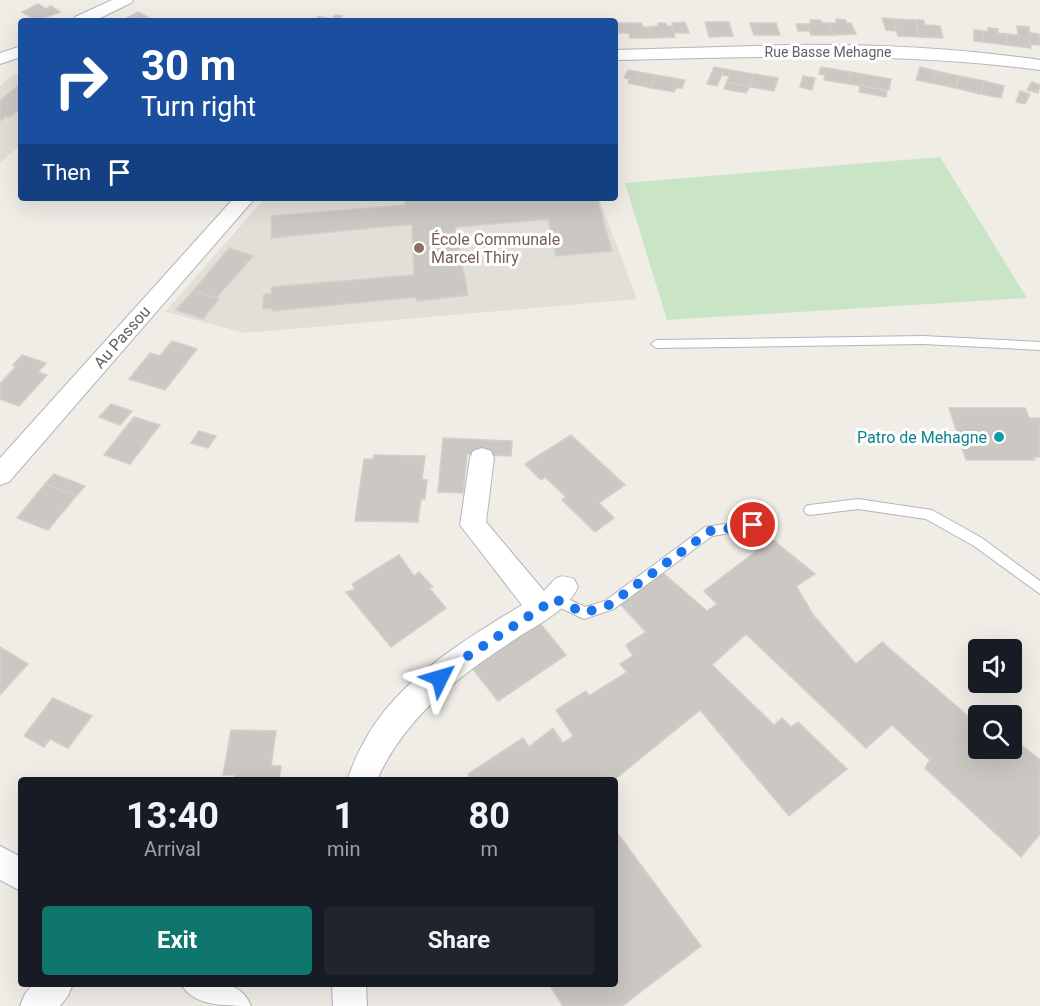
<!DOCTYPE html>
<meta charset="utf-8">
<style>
body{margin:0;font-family:Roboto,sans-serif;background:#20242c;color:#f1f3f6;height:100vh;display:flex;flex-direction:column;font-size:22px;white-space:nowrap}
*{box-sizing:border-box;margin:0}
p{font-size:20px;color:#9ea1a6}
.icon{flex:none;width:33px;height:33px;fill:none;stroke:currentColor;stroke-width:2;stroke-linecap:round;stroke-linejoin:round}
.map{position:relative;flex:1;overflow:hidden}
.sheet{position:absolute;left:18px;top:777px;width:600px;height:210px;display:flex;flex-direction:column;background:#171b24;border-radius:6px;box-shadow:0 6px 24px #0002}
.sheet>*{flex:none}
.hud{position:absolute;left:18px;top:18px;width:600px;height:183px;border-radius:6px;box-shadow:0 6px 24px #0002;background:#1a4fa0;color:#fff;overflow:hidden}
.controls{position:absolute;left:968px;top:639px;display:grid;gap:12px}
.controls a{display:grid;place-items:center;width:54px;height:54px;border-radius:6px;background:#171b24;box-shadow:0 6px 24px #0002;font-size:30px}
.pin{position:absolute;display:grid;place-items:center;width:51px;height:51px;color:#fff;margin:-26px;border:3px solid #fff;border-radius:50%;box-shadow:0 2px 6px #0007}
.me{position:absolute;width:66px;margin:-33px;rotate:50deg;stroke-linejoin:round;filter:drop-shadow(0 0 4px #0008)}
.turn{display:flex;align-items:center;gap:21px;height:126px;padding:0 24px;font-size:27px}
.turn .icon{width:78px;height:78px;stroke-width:2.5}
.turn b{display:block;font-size:42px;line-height:51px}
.then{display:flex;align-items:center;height:57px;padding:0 24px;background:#0003;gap:12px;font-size:22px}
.eta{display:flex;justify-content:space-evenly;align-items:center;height:102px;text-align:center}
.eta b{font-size:36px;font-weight:700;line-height:42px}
.action{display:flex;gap:12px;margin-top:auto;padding:12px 24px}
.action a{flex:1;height:69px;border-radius:6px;background:#0f766e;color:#fff;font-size:24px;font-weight:700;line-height:69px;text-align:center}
.action a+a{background:#20242c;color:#f1f3f6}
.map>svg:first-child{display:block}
</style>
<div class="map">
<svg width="1040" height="1006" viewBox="0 0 1040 1006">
<rect width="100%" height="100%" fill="#f0ede7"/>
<g fill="#e2ded8">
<polygon points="14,74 21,74 21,144 0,163 0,86"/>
<polygon points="265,198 599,198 637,299 245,333 165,312"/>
</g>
<polygon fill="#c9e5c5" points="940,157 1027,298 667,320 625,183"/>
<g fill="#cbc8c4" stroke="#d4cec6" stroke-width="1.5">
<polygon points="38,4 46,9 51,6 60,12 36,21 22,12"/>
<polygon points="138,12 154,21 121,21"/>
<polygon points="336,15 342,16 337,21 313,21 319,16 331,19"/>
<polygon points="882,18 893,19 897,31 886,30"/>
<polygon points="836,19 845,20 847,23 851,23 856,34 833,35 829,23 837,23"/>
<polygon points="893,19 915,20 920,37 898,36"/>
<polygon points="810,20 820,20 822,23 829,23 833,35 811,35 807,24 811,23"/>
<polygon points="915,20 923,20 925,25 940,26 943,38 920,37"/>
<polygon points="685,22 689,33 675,33 672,23"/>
<polygon points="705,22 729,22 733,36 709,37"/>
<polygon points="615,23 641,23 643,27 649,27 652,38 630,38 629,33 615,33"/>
<polygon points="658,23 666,23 667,26 672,26 675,37 652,38 649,27 658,26"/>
<polygon points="750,23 776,23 780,35 754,35"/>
<polygon points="796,24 807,24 810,31 798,31"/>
<polygon points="1017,26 1029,27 1031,48 1007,45 1007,34 1018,35"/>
<polygon points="988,28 998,29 998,33 1007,34 1007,45 983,42 983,31 988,32"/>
<polygon points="974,30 983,31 983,42 974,41"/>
<polygon points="1030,33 1039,34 1040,45 1030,44"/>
<polygon points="714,67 724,69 717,86 707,84"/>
<polygon points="821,67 851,72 848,84 824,80 825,75 819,74"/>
<polygon points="920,67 936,71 932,83 916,80"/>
<polygon points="724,69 754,74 750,87 727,82 729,76 722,75"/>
<polygon points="628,70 656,75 651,88 628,83 630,79 624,78"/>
<polygon points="936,71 959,76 956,88 932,83"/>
<polygon points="851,72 891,79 889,90 848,84"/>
<polygon points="754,74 778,78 774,91 750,87"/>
<polygon points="656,75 685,80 682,88 676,88 674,92 651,88"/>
<polygon points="803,76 815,78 812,90 800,87"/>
<polygon points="959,76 984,81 980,94 956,88"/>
<polygon points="984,81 1004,86 1001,98 980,94"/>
<polygon points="727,82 749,87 746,93 724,89"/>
<polygon points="1032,82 1040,85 1038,93 1027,90"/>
<polygon points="21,83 21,108 10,117 6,116 0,121 0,101"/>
<polygon points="860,86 887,91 886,97 859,92"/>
<polygon points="1020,91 1030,94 1025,104 1016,102"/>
<polygon points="406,198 597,198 612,251 556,256 548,219 455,227 468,295 417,301 416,297 272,311 272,308 263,309 264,294 271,294 272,287 414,275 412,224 271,238 272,216 405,205"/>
<polygon points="229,248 253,256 216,298 193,291"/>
<polygon points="193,291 219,299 203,319 176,310"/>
<polygon points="172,341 197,349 165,390 129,379 150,353 160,356"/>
<polygon points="22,355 46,363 38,372 47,375 19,406 0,399 0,384 16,366 13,365"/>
<polygon points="111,404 132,411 120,425 99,417"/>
<polygon points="949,408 1025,408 1029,418 1040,418 1040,457 1034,457 1035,460 966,460"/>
<polygon points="134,417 160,425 130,464 104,455"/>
<polygon points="199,431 216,436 208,448 191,443"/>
<polygon points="571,435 625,485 599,503 614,518 595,532 562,500 566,497 545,477 541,480 525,464"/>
<polygon points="443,438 512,441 511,456 467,454 463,493 438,492"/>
<polygon points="374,455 425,456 422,479 427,480 425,499 421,499 418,522 355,521 364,459 373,459"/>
<polygon points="54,474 85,486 76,496 45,484"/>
<polygon points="45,484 76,496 48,530 17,518"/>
<polygon points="772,539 815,574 796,586 814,616 856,664 882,642 968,716 977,709 985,716 978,716 978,748 1011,748 1011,737 1040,760 1040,834 1021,857 925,768 930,760 892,725 866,748 746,634 712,665 774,725 782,718 791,727 798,722 847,769 789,816 700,710 614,780 471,780 468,774 523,738 529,747 553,728 563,743 573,736 556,710 586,691 589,696 627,672 620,664 633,656 626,645 646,632 620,604 663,573 707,611 717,604 704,591"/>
<polygon points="399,555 414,576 419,572 433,587 429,588 446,608 391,647 346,592 355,589 352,584"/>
<polygon points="539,622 566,655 498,701 471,667"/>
<polygon points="0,647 28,664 0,695"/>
<polygon points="53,698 92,716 68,748 50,739 44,747 24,736"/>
<polygon points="231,730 276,731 271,766 281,766 279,780 234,780 235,775 223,775"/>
<polygon points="615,830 701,946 622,1006 563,1006 550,986 553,984 615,984"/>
</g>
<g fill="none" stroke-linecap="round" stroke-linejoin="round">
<g stroke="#b2b5b8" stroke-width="2">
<g id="service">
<polygon points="923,336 1040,342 1040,350 923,344 656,348 651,344 656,340"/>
<polygon points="858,499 932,510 982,538 1040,581 1040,594 974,546 926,519 858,509 810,515 806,514 804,510 806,506 810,505"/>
<polygon points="753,520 757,521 759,525 757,529 712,536 614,609 584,619 550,603 549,599 550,595 555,593 585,607 605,601 705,527"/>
</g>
</g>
<g stroke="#b2b5b8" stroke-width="2">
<g id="minor">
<polygon points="112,0 133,0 131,3 94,21 73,21 75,17"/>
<path d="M 787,45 C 872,44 956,48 1040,60 L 1040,70 C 898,51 758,57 615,60 L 615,50 Z"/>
<polygon points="21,46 21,57 0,64 0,53"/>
<polygon points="234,198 255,198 9,482 0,485 0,458"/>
<path d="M 482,448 L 491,451 L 494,458 L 486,522 L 544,591 C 555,580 556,572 574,579 L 578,587 C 565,614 535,625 511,642 C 457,677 403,720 377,780 L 347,780 C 352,767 357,754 364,742 C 396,681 465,639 522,605 L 460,525 L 470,458 L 473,451 Z"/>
<polygon points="0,846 21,857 21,891 0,880"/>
<polygon points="33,984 73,984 68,996 60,1006 20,1006 25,994"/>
<path d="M 181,984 C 208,984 239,976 251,1006 C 224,1006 193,1006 181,984 Z"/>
<polygon points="332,984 366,984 367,1006 333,1006"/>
</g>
</g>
<use href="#service" fill="#fff" fill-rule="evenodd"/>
<use href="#minor" fill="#fff" fill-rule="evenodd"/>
</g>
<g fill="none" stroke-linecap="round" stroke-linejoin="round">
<polyline stroke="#1a73e8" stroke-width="10" stroke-dasharray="0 18" points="440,678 454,665 555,599 584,613 609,605 710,531 753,525"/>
</g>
<circle fill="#8d6e63" stroke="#fff" stroke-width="2" cx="419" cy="248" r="6"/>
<circle fill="#0f9aa8" stroke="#fff" stroke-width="2" cx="999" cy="437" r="6"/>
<g text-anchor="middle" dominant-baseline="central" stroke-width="6" stroke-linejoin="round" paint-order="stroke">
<g font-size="14" fill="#5e6366" stroke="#fff">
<text x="828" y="52">Rue Basse Mehagne</text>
</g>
<g font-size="16" fill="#785e54" stroke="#fff" text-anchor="start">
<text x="431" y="239">École Communale<tspan x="431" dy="18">Marcel Thiry</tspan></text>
</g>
<g font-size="16" fill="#5e6366" stroke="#fff">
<text transform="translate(122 337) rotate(-49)">Au Passou</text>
</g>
<g font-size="16" fill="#0d838f" stroke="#fff" text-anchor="end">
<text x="987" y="437">Patro de Mehagne</text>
</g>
</g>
</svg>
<div class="controls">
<a><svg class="icon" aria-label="sound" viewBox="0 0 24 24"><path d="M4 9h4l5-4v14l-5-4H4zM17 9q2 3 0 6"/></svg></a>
<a><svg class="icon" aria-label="search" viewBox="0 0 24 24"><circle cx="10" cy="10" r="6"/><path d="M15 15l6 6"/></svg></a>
</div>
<div class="pin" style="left:753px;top:525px;background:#d93025"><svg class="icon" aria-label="arrive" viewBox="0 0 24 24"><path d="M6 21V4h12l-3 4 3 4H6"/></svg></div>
<svg class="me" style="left:440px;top:678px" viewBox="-20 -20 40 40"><path d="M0-17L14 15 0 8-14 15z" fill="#1a73e8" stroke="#fff" stroke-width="4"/></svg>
<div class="hud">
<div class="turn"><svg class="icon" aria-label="right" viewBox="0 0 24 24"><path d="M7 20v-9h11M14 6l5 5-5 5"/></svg><div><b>30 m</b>Turn right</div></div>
<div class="then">Then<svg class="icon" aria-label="arrive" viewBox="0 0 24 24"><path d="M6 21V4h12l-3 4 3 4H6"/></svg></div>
</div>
<section class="sheet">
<div class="eta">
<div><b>13:40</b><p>Arrival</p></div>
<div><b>1</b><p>min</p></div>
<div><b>80</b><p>m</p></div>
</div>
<div class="action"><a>Exit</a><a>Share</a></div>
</section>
</div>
